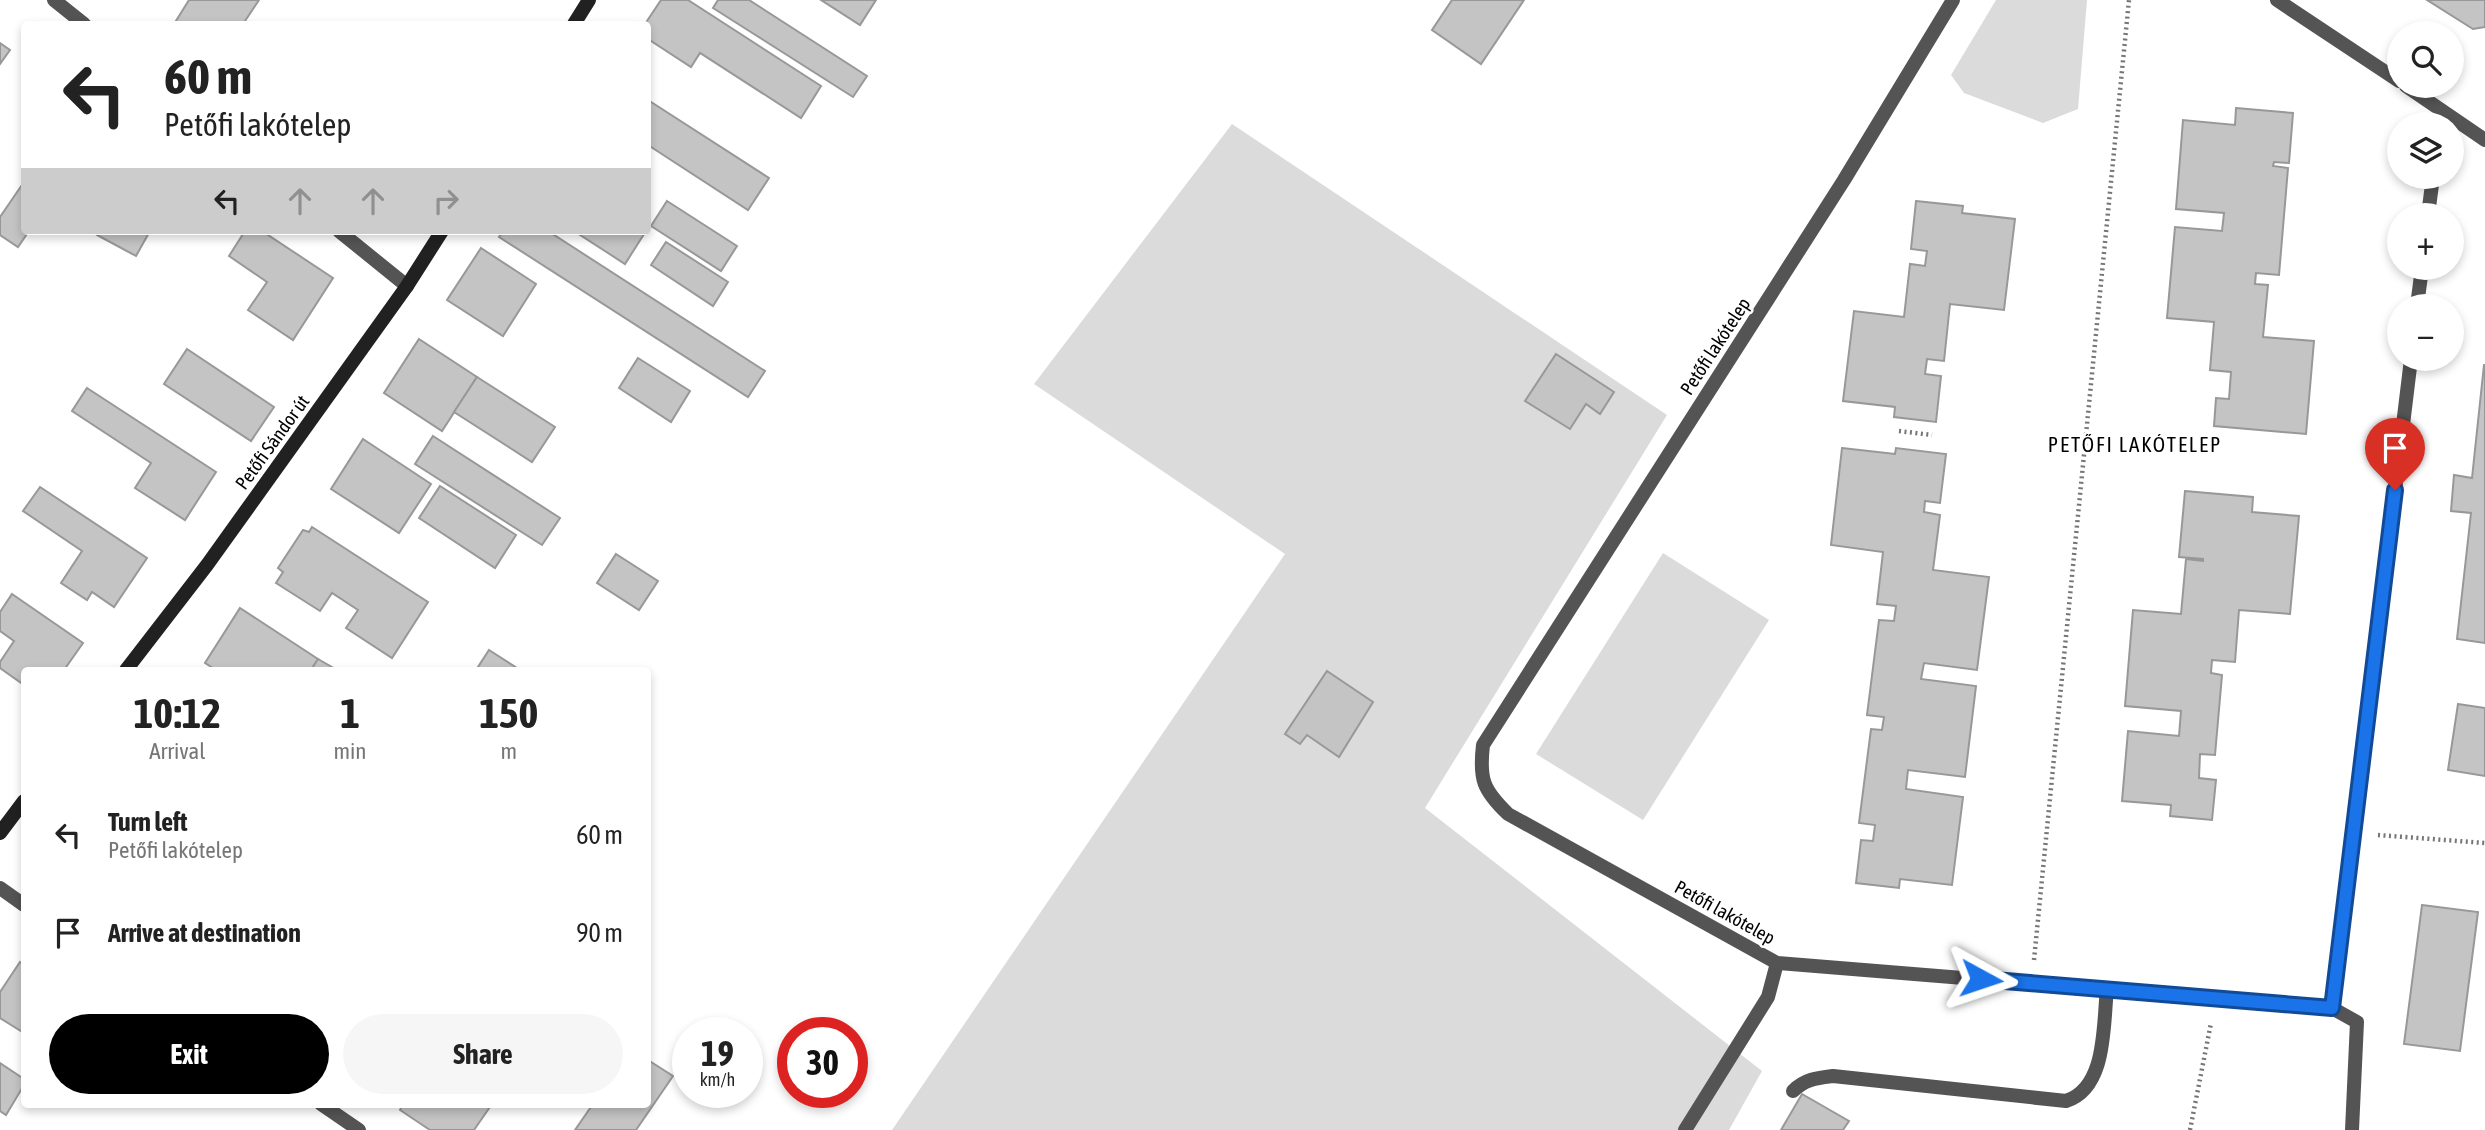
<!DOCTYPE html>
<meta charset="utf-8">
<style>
body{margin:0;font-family:"Asap Condensed",sans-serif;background:#f6f6f6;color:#222;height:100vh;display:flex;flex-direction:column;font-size:26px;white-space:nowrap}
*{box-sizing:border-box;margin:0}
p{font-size:23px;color:#767676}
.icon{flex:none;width:38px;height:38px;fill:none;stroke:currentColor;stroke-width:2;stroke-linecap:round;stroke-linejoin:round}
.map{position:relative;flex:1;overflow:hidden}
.drawer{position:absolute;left:21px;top:667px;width:630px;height:441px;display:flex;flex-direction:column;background:#fff;border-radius:7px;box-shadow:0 4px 10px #0003}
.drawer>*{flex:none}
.banner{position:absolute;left:21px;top:21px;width:630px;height:214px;border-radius:7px;box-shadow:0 4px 10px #0003;background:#fff;color:#222;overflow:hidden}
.fabs{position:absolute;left:2387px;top:21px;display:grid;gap:14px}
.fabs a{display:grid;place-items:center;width:77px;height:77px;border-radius:50%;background:#fff;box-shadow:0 4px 10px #0003;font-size:35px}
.speed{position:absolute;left:672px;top:1017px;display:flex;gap:14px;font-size:35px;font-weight:700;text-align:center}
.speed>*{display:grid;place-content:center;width:91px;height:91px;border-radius:50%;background:#fff;box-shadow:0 4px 10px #0003;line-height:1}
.speed small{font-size:18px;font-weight:400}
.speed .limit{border:10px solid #d22;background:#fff;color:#111}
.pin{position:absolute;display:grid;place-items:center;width:60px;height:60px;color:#fff;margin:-72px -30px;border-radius:50% 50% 50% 0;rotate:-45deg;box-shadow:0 0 7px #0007}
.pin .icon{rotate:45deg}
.me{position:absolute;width:77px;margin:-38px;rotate:95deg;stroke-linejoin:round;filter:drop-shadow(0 0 5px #0008)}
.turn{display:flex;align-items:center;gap:24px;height:147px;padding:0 28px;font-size:32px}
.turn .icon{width:91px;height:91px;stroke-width:2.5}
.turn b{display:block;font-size:49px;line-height:60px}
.lanes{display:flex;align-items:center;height:66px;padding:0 28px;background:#0003;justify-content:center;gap:35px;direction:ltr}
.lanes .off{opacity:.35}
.eta{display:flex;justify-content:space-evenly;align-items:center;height:119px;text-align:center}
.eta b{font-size:42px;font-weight:700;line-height:49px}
.cta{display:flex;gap:14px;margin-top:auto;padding:14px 28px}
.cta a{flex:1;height:80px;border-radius:42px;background:#000;color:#fff;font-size:28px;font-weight:700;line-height:80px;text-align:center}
.cta a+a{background:#f6f6f6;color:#222}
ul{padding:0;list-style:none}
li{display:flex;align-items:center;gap:21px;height:98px;padding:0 28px}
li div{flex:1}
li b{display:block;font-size:26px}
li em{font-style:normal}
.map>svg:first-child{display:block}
</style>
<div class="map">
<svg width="2485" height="1130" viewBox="0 0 2485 1130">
<rect width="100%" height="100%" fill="#fff"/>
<g fill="#dbdbdb">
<polygon points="1996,0 2087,0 2078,109 2043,123 1964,93 1951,75"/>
<polygon points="1232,124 1667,415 1425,808 1762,1071 1729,1130 892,1130 1285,554 1034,384"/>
<polygon points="1663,553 1769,620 1643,820 1536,754"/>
</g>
<g fill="#c4c4c4" stroke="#989898" stroke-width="2">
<polygon points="189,0 259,0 243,24 174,24"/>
<polygon points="661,0 688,0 821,86 801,118 700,53 691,67 648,39 648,24 645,24"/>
<polygon points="718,0 749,0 867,76 853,97 713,8"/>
<polygon points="821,0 876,0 860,25"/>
<polygon points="1452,0 1524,0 1481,64 1432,30"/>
<polygon points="2427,0 2485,0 2485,27 2473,29"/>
<polygon points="0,43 10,50 0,64"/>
<polygon points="648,100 769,178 748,210 648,145"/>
<polygon points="2236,108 2293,113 2289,163 2274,162 2273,166 2288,168 2279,275 2256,273 2255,284 2268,285 2263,337 2314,341 2306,434 2214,426 2216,398 2229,399 2231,372 2210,370 2214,322 2167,318 2175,227 2222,231 2224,213 2176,209 2183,120 2235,125"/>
<polygon points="24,182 24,231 29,231 18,247 0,235 0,217"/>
<polygon points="667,201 737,246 721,271 651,226"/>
<polygon points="1916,201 1963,206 1962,213 2015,219 2004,310 1950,304 1944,361 1927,359 1925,374 1941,376 1936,422 1894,417 1895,407 1843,401 1854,311 1904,317 1910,264 1925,266 1927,251 1911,249"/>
<polygon points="99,231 150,231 136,256 97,235"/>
<polygon points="245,231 262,231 333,278 293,340 248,310 267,282 229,256"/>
<polygon points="503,231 548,231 765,371 748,397 499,237"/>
<polygon points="574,231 646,231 625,264"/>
<polygon points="666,242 728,282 713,306 651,265"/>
<polygon points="481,248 536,284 503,336 447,300"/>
<polygon points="419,339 477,377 442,431 384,393"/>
<polygon points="187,349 274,407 251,441 164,384"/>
<polygon points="1556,354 1614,392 1600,414 1586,404 1570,429 1525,401"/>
<polygon points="638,358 690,391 671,422 619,388"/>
<polygon points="2484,365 2485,365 2485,643 2457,639 2471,513 2451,511 2454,475 2472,478"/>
<polygon points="477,377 555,427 532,462 454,412"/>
<polygon points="87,388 216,472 185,520 135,488 151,463 72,411"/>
<polygon points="433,436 560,518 542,545 415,464"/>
<polygon points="363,439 431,484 399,533 331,489"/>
<polygon points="1842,448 1895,454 1896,448 1946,454 1940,503 1925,501 1924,512 1940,515 1933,570 1989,577 1977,670 1924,663 1921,679 1976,686 1965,777 1908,770 1906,789 1963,797 1952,885 1900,879 1899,888 1856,883 1861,840 1873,841 1875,825 1859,823 1871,729 1882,730 1884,717 1867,715 1879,620 1894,621 1896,606 1877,604 1883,552 1831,545"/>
<polygon points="440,486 516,535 495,568 419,518"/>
<polygon points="40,487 147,558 114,607 92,592 87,600 61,583 82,551 23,511"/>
<polygon points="2185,491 2253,497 2252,512 2299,516 2290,614 2239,610 2235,662 2212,660 2211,673 2222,675 2215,755 2200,754 2199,778 2216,780 2212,820 2170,816 2171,805 2122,801 2128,731 2179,736 2181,711 2125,706 2133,610 2181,614 2186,559 2203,561 2203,559 2179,557"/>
<polygon points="312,527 428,602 392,658 346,628 358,610 332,593 320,611 276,583 283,572 278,568 303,530 309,532"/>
<polygon points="616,554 658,581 639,610 597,583"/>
<polygon points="12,594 83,643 64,670 24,670 24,685 0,668 0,662 14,641 0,631 0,612"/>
<polygon points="240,608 318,659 311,670 216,670 205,663"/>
<polygon points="489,650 520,670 476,670"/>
<polygon points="318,659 337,670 311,670"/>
<polygon points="1327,671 1373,702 1339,757 1307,735 1300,744 1285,734"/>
<polygon points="2458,704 2485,708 2485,776 2448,770"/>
<polygon points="2422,905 2478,912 2460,1051 2404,1044"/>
<polygon points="20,962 24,965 24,1033 0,1018 0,992"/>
<polygon points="648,1060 673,1076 636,1130 575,1130 593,1104 648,1104"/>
<polygon points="0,1063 24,1079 24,1085 6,1115 0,1111"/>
<polygon points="1802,1094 1849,1121 1843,1130 1781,1130"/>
<polygon points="403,1104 492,1104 474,1130 430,1130 400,1110"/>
</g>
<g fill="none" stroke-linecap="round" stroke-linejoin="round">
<g stroke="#767676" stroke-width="4.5" stroke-dasharray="2 3.5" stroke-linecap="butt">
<polyline points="1899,431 1932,435"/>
<polyline points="2378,835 2485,843"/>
<polyline points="2034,960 2129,0"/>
<polyline points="2190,1130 2211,1023"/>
</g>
<g stroke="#545454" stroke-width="14">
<polyline points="2332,1008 2357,1022 2352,1130"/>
<path d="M 1793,1091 C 1805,1079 1817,1078 1833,1076 L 2066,1101 C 2107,1088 2103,1025 2107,989"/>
<polyline points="1685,1130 1768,997 1777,963"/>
</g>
<g stroke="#545454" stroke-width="14">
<polyline points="54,0 84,24"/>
<path d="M 1953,0 L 1844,180 L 1483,745 C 1479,779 1483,790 1508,814 L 1777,963 L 2332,1008 L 2411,359"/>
<polyline points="2277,0 2399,81"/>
<polyline points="2406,86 2485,140"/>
<polyline points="2428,215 2433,177"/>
<polyline points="339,231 407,286"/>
<polyline points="2417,306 2422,268"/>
<polyline points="0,888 24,905"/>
<polyline points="321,1104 359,1130"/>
</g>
<g stroke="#212121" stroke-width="14">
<polyline points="574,24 589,0"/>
<polyline points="126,670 207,565 407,286 442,231"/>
<polyline points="0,833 24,801"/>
</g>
</g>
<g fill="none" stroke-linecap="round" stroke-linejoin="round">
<g stroke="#114b97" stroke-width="18">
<polyline id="route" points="1981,979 2332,1008 2395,490"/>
</g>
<use href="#route" stroke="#1a73e8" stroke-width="12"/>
</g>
<g text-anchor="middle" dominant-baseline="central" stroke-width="5" stroke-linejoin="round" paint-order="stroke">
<g font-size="19" fill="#000" stroke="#fff">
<text transform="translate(1715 346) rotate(-57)">Petőfi lakótelep</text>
<text transform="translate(272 442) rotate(-54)">Petőfi Sándor út</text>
<text transform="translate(1725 912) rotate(29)">Petőfi lakótelep</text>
</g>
<g font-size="21" letter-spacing="2" fill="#000" stroke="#fff">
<text x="2135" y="444">PETŐFI LAKÓTELEP</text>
</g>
</g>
</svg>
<div class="fabs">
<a><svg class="icon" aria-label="search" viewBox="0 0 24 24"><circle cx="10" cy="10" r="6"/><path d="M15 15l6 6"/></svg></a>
<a><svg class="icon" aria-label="layers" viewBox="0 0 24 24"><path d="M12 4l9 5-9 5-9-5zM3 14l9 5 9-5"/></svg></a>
<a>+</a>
<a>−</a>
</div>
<div class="speed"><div>19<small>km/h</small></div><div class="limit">30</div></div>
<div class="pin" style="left:2395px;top:490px;background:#d93025"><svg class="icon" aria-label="arrive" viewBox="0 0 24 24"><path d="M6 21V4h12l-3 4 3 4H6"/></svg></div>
<svg class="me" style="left:1981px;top:979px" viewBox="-20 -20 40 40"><path d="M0-17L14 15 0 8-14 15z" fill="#1a73e8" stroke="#fff" stroke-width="4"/></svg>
<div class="banner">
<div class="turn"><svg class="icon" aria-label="left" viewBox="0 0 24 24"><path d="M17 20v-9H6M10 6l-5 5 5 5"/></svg><div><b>60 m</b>Petőfi lakótelep</div></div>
<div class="lanes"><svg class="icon" aria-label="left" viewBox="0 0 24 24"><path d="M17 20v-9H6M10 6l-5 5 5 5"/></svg><svg class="icon off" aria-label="ahead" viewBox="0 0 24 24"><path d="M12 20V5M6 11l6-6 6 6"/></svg><svg class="icon off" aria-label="ahead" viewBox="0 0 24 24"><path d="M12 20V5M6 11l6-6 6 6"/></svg><svg class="icon off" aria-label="right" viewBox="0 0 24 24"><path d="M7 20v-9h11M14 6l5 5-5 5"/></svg></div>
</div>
<section class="drawer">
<div class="eta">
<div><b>10:12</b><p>Arrival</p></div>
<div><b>1</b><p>min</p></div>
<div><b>150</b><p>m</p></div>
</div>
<ul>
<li><svg class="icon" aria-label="left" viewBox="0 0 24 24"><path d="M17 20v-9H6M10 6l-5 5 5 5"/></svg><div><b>Turn left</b><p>Petőfi lakótelep</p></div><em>60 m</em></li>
<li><svg class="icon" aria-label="arrive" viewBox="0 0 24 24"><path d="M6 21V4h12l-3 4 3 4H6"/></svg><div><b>Arrive at destination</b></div><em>90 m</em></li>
</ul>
<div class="cta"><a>Exit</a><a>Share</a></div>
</section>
</div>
